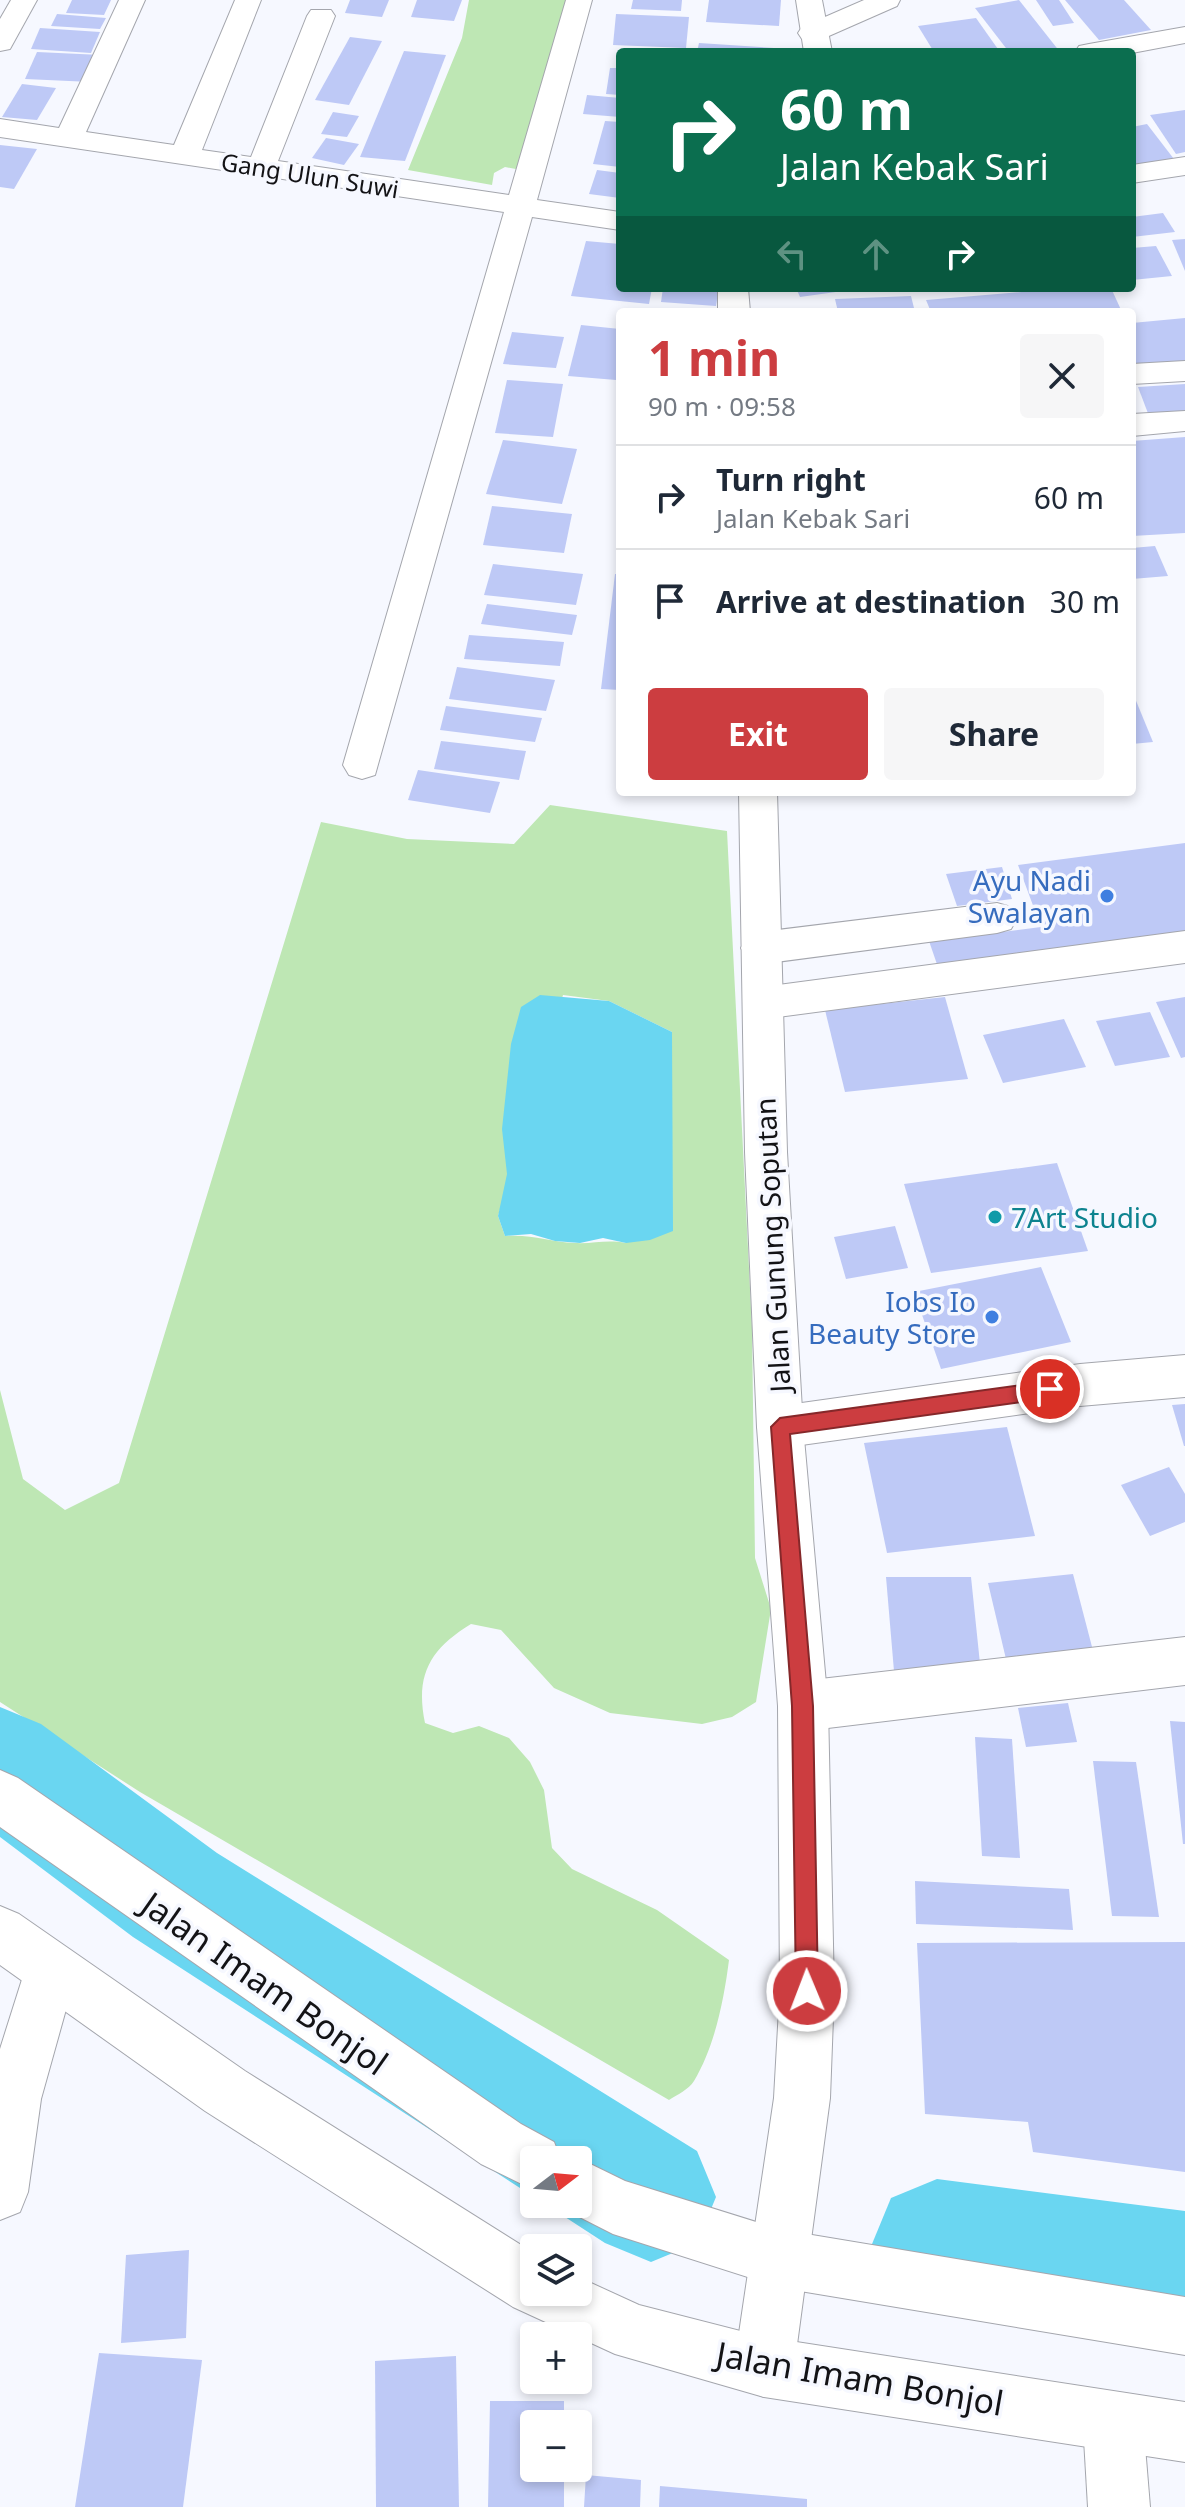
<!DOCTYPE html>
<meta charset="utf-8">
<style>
body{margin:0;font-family:"Noto Sans",sans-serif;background:#f6f6f7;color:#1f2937;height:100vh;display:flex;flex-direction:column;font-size:30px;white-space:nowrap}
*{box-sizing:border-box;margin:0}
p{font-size:26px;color:#747a83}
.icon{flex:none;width:44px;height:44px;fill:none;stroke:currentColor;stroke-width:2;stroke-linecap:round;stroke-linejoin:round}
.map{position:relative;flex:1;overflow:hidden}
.sheet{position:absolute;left:616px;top:308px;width:520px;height:488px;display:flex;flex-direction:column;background:#fff;border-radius:8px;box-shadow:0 4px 12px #0003}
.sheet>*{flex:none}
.guide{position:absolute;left:616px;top:48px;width:520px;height:244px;border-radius:8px;box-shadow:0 4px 12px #0003;background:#0b6e4f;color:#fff;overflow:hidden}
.needle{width:52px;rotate:74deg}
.controls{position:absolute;left:520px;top:2146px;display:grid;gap:16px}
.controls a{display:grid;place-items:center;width:72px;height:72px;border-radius:8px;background:#fff;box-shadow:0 4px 12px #0003;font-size:40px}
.pin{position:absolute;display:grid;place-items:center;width:68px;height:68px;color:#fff;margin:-34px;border:4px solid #fff;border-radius:50%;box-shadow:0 2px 8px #0007}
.me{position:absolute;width:88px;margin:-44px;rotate:359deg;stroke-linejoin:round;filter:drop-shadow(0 0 6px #0008)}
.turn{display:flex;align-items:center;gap:28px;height:168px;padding:0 32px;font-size:36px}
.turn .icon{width:104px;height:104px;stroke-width:2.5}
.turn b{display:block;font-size:56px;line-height:68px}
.lanes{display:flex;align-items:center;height:76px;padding:0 32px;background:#0003;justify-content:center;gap:40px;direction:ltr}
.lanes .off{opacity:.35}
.round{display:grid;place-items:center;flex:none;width:84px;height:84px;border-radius:8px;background:#f6f6f7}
.overview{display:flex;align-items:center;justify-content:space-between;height:136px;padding:0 32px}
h1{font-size:48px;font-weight:700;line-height:60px;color:#cc3d40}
.cta{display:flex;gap:16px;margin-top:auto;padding:16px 32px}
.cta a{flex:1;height:92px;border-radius:8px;background:#cc3d40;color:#fff;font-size:32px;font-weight:700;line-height:92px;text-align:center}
.cta a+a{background:#f6f6f7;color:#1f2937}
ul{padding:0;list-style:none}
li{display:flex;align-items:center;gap:24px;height:104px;padding:0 32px;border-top:2px solid #e0e1e3}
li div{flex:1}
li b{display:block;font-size:30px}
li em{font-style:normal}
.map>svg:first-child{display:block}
</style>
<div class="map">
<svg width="1185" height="2507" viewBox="0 0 1185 2507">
<rect width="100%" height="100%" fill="#f6f8ff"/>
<g fill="#bee7b4" fill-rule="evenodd">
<polygon points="469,0 566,0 521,170 505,167 494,173 492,185 408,170 462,38"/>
<path d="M 550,805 L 727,831 L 752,1328 L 755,1558 L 771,1609 L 756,1702 L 732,1717 L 702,1724 L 610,1713 L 554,1688 L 501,1630 L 471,1624 C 430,1649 415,1675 425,1723 L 453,1733 L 479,1726 L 509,1738 L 530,1762 L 544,1790 L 552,1848 L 572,1869 L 657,1910 L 729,1960 C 724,1999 715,2046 694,2081 C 689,2089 677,2095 669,2100 L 140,1792 L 0,1702 L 0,1390 L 23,1479 L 65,1510 L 119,1483 L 321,822 L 407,839 L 514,844 ZM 563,995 L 609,1001 L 672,1032 L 626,1243 C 606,1239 594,1244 575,1243 C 549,1242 533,1234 505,1236 L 498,1216 Z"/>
</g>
<polygon fill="#6ad6f1" points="540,995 609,1001 672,1032 673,1231 650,1240 626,1243 603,1238 580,1243 555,1241 531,1234 505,1236 498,1216 507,1174 502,1129 511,1044 521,1007"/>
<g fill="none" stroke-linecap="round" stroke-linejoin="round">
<g fill="#6ad6f1" fill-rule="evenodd">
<polygon points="0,1707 41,1724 217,1853 697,2151 716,2197 697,2243 651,2262 605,2243 545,2204 578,2204 578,2160 534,2160 534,2197 133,1937 0,1837"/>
<polygon points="937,2179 1185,2211 1185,2343 937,2309 891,2290 872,2244 891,2198"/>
</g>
</g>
<g fill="#bec9f6">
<polygon points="72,0 111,0 104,15 66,13"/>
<polygon points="350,0 389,0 382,17 345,13"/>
<polygon points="417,0 462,0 454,21 411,17"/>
<polygon points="633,0 682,0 681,11 631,9"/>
<polygon points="709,0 781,0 779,26 706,22"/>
<polygon points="1019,0 1060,52 1009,52 975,8"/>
<polygon points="1036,0 1059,0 1074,23 1053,26"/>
<polygon points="1065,0 1124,0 1151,30 1099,40"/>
<polygon points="57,14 106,18 100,29 51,26"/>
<polygon points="616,14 689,17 686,48 613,45"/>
<polygon points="976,18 1000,52 934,52 918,26"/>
<polygon points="40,28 100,32 91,53 31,49"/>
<polygon points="350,37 382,41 349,105 315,100"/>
<polygon points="699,43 774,48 773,52 697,52"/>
<polygon points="404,51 446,55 405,161 360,157"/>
<polygon points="37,52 101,55 91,82 25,79"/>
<polygon points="610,68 620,68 620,95 606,94"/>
<polygon points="22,84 56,88 37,120 2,117"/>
<polygon points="587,95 620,98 620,117 583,114"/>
<polygon points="1185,110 1185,152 1176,154 1150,115"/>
<polygon points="333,112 359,116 347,137 321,134"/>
<polygon points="605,121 620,122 620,167 593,164"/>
<polygon points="1147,124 1177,163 1132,171 1132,127"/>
<polygon points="326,138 359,144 344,165 312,158"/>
<polygon points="0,145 37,149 14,189 0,187"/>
<polygon points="597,170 620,173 620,198 589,194"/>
<polygon points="1163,213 1175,232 1132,237 1132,217"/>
<polygon points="1185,239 1185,271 1172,240"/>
<polygon points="586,241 620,244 620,288 652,288 649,304 571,296"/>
<polygon points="1156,246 1172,276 1132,280 1132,248"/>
<polygon points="663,288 719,288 716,306 661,302"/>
<polygon points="796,288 850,288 850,290 800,297"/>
<polygon points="1068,288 1111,288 1122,312 931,312 926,300"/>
<polygon points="911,296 915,312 838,312 835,299"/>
<polygon points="1185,318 1185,364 1132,370 1132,323"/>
<polygon points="581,325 620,329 616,380 568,376"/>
<polygon points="512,332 564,337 556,368 503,364"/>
<polygon points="507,380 563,384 553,437 495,433"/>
<polygon points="1185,384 1185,413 1149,416 1138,387"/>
<polygon points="1185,437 1185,533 1132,536 1132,441"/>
<polygon points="503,440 577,449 562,504 486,494"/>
<polygon points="492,506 572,514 564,553 483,545"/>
<polygon points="1155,546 1168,576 1132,579 1132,548"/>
<polygon points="493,564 583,574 576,605 484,595"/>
<polygon points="615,574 620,574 620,690 601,689"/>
<polygon points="487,604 577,615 572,635 481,624"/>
<polygon points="469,635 564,642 560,666 464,659"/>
<polygon points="457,667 555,680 546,711 449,699"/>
<polygon points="1132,691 1153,742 1132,744"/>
<polygon points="446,706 542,718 535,742 440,730"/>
<polygon points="441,741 526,751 519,780 434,769"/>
<polygon points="418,770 500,782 490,813 408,800"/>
<polygon points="1185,843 1185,940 940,973 929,941 1041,927 1018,865"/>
<polygon points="1002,867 1012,899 957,906 946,874"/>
<polygon points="945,997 968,1079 845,1092 825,1010"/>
<polygon points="1185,997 1185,1057 1181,1058 1156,1002"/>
<polygon points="1150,1012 1170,1057 1115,1066 1096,1021"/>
<polygon points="1064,1019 1086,1067 1003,1083 983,1035"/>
<polygon points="1057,1163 1088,1251 931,1273 904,1184"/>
<polygon points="895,1226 908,1268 846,1279 834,1237"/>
<polygon points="1041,1267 1071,1342 941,1369 914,1292"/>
<polygon points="1185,1404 1185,1446 1184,1446 1172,1405"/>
<polygon points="1007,1427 1035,1536 887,1553 864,1443"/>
<polygon points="1169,1467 1185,1494 1185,1522 1150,1536 1121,1485"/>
<polygon points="1073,1574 1097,1666 1010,1676 988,1583"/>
<polygon points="886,1577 971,1577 982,1683 895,1683"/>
<polygon points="1068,1703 1077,1742 1026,1747 1018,1708"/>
<polygon points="1170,1721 1185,1722 1185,1844 1183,1844"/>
<polygon points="975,1737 1012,1739 1020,1858 982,1856"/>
<polygon points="1093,1761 1136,1762 1159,1917 1112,1916"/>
<polygon points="915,1881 1069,1889 1073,1930 916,1924"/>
<polygon points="1185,1942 1185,2172 1033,2152 1028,2122 925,2114 917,1943"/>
<polygon points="189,2250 186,2338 121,2343 126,2255"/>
<polygon points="99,2353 202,2360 183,2507 75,2507"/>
<polygon points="456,2356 459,2507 376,2507 375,2361"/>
<polygon points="490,2401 564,2401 564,2424 534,2424 534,2468 564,2468 564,2507 488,2507"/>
<polygon points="586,2475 641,2480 640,2507 584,2507"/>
<polygon points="660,2486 807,2499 807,2507 659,2507"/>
</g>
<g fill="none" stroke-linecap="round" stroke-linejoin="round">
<g stroke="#a4a6ad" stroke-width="2">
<g id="minor">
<polygon points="11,0 37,0 10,49 0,51 0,19"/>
<polygon points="119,0 145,0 86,132 174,145 235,0 261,0 202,150 251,157 307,16 311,10 331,10 335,16 278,161 509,195 566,0 592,0 537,200 620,212 620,230 532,217 375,775 362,779 349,775 343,765 504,212 0,137 0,119 59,128"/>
<polygon points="864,0 900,0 897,6 822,39 802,39 798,33 802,27"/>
<polygon points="1185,27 1185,43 1132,53 1075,52 1079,46 1089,44"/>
<polygon points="1185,157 1185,175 1132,183 1132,165"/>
<polygon points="1185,361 1185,381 1132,384 1132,364"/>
<polygon points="1185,411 1185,431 1132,436 1132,414"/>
<polygon points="997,903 1011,907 1017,918 1011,929 997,933 761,964 747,959 741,948 747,937 761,932"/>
<polygon points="1185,931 1185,963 763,1019 749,1014 743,1003 749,992 763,987"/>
<polygon points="1185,1355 1185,1397 1080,1406 780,1448 764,1442 757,1427 764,1412 780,1406 1080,1364"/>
<polygon points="1185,1637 1185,1685 803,1731 785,1724 778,1706 785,1688 803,1681"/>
<polygon points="50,1943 69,1951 77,1970 41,2099 28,2192 20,2212 0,2220 0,2049 31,1951"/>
<polygon points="1113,2392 1134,2401 1143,2422 1150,2507 1088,2507 1083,2422 1092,2401"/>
</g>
</g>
<g stroke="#a4a6ad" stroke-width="2">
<g id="major">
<polygon points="796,0 822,0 832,52 804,52"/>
<polygon points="718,288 748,288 750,312 718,312"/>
<polygon points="739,792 777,792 787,1152 803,1427 828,1706 834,1991 830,2098 794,2367 785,2388 764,2397 743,2388 734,2367 774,2098 780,1991 778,1706 757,1427 745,1152"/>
</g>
</g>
<g stroke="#a4a6ad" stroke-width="2">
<g id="highway">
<polygon points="0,1770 18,1778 521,2124 554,2142 561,2160 534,2160 534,2190 481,2164 0,1827"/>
<polygon points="0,1906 19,1914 245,2071 534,2253 534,2292 578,2292 578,2277 639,2305 764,2337 1185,2402 1185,2462 764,2397 615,2354 513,2307 205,2111 0,1965"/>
<polygon points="578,2158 625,2181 782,2230 1185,2297 1185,2355 782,2288 613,2234 558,2206 578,2204 578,2160 572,2160"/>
</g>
</g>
<use href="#minor" fill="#fff" fill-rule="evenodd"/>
<use href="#major" fill="#fff" fill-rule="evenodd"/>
<use href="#highway" fill="#fff" fill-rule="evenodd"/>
</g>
<polygon fill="#cc3d40" stroke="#85282a" stroke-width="2" points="1050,1381 1060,1389 1050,1398 790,1434 813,1706 818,1991 815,1999 807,2002 799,1999 796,1991 792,1706 771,1427 780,1418"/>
<g fill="#3f7fe0" stroke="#f6f8ff" stroke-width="3">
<circle cx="1107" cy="896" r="8"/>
<circle cx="992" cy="1317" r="8"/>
</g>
<circle fill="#0f9aa8" stroke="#f6f8ff" stroke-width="3" cx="995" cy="1217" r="8"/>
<g text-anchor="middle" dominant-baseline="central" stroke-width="7" stroke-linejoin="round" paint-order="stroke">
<g font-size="24" fill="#131316" stroke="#f6f8ff">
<text transform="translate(310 175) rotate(9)">Gang Ulun Suwi</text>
</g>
<g font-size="28" fill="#366cbe" stroke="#f6f8ff" text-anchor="end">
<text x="1091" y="880">Ayu Nadi<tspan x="1091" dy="32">Swalayan</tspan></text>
<text x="976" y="1301">Iobs Io<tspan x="976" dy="32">Beauty Store</tspan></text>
</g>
<g font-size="28" fill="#0d838f" stroke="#f6f8ff" text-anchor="start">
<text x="1011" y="1217">7Art Studio</text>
</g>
<g font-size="28" fill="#131316" stroke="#f6f8ff">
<text transform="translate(772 1245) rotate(-93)">Jalan Gunung Soputan</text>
</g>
<g font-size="34" fill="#131316" stroke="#f6f8ff">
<text transform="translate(265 1983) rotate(35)">Jalan Imam Bonjol</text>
<text transform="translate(860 2378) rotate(10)">Jalan Imam Bonjol</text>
</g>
</g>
</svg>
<div class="controls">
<a><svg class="needle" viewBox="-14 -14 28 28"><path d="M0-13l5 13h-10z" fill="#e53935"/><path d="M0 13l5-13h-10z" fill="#747a83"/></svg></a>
<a><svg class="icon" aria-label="layers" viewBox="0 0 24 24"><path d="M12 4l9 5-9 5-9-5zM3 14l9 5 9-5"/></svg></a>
<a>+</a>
<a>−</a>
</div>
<div class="pin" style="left:1050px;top:1389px;background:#d93025"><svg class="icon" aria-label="arrive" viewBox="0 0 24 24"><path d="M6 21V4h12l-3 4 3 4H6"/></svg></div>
<svg class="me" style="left:807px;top:1991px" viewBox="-20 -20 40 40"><circle r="17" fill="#cc3d40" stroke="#fff" stroke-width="3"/><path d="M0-11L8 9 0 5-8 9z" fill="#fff"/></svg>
<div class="guide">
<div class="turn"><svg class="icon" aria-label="right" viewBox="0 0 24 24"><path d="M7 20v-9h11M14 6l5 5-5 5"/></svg><div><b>60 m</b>Jalan Kebak Sari</div></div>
<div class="lanes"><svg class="icon off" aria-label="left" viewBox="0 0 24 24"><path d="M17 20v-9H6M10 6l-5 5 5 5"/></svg><svg class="icon off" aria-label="ahead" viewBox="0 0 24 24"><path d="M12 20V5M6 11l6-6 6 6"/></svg><svg class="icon" aria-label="right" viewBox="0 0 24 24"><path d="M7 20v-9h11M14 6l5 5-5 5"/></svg></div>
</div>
<section class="sheet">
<div class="overview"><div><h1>1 min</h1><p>90 m · 09:58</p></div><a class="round"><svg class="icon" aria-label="close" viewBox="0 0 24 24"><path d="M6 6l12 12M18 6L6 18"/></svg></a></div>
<ul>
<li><svg class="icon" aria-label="right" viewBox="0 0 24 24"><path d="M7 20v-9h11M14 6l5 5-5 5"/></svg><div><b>Turn right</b><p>Jalan Kebak Sari</p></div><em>60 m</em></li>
<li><svg class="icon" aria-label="arrive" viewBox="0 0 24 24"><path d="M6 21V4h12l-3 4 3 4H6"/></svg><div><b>Arrive at destination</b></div><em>30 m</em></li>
</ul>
<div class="cta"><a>Exit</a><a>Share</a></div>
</section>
</div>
